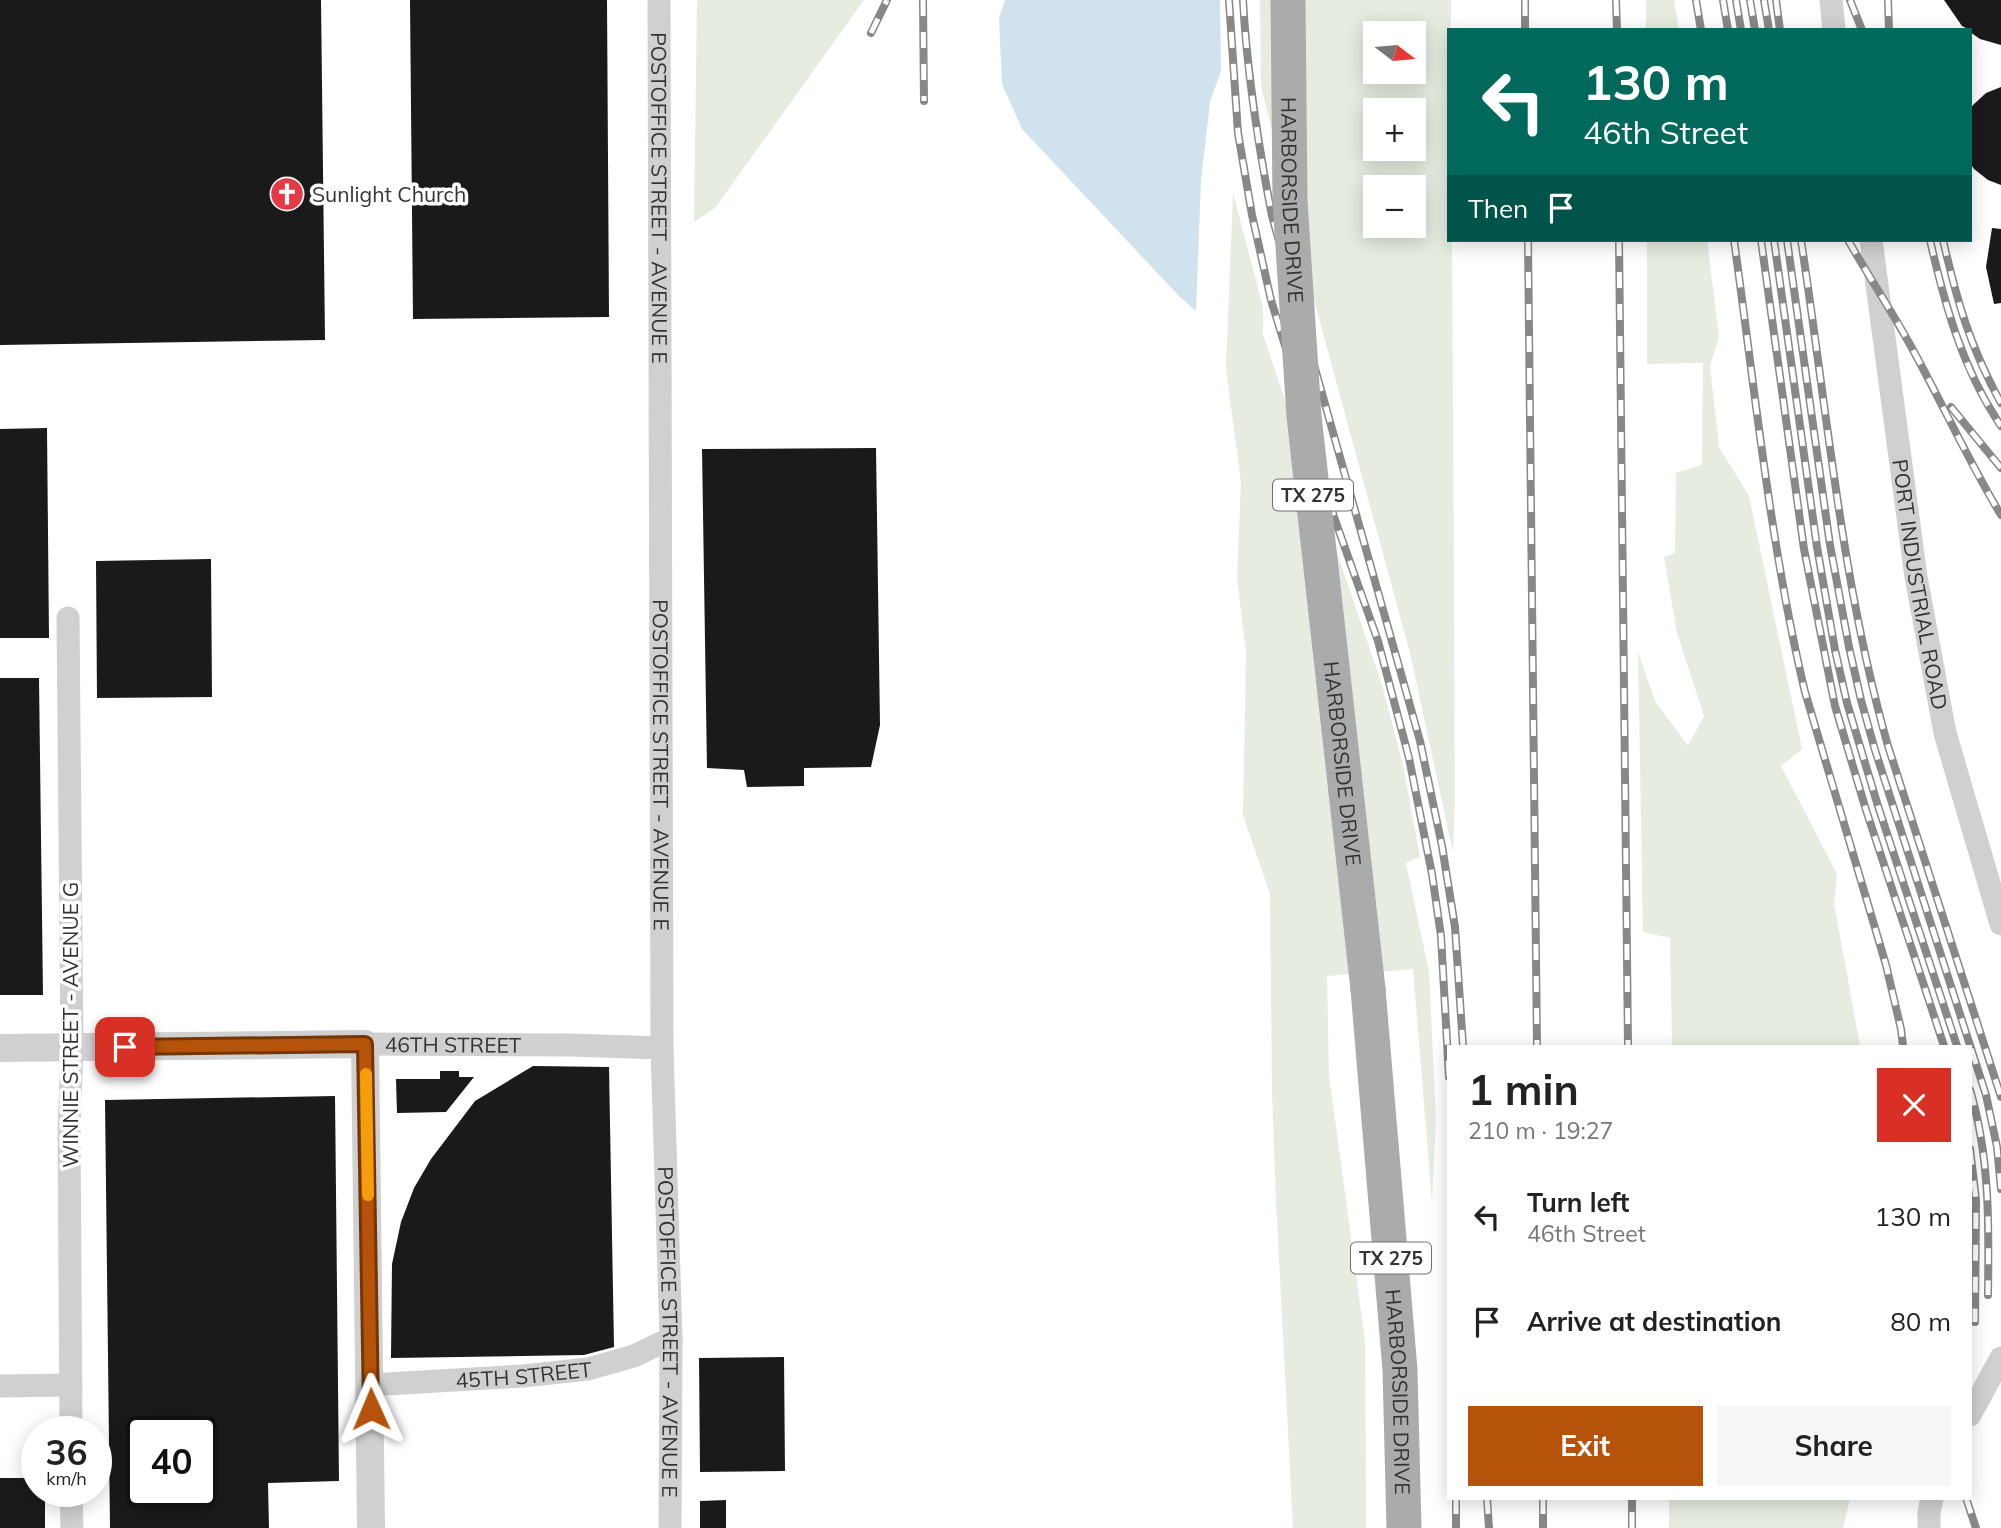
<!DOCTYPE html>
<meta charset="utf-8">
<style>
body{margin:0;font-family:Mulish,sans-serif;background:#f6f6f6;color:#222;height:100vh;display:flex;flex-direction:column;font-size:26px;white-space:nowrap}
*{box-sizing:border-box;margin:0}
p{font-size:23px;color:#767676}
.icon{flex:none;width:38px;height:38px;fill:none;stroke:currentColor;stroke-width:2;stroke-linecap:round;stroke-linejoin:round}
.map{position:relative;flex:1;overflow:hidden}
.panel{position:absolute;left:1447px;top:1045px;width:525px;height:455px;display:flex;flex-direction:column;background:#fff;border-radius:0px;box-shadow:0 4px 18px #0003}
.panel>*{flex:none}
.guide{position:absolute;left:1447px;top:28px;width:525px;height:214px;border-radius:0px;box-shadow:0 4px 18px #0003;background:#00695c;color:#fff;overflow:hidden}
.needle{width:46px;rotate:106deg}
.buttons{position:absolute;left:1363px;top:21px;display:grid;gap:14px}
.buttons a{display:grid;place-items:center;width:63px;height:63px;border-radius:0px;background:#fff;box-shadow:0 4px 18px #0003;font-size:35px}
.speed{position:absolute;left:21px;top:1416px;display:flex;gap:14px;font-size:35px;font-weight:700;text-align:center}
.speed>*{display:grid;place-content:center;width:91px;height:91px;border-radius:50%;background:#fff;box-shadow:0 4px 18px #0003;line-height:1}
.speed small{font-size:18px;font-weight:400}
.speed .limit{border:4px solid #111;border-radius:10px;background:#fff;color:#111}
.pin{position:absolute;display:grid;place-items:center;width:60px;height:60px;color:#fff;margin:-30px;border-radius:14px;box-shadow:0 4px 10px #0006}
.me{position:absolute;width:77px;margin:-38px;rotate:359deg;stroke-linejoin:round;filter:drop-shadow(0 0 5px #0008)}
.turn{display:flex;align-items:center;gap:24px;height:147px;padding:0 21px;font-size:32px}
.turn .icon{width:91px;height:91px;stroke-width:2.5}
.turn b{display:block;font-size:49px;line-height:60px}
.then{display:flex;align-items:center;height:66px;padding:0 21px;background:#0003;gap:14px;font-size:26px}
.round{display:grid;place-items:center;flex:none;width:74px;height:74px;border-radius:0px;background:#f6f6f6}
.headline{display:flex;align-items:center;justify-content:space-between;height:119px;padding:0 21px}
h1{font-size:42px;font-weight:700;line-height:52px}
.cta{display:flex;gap:14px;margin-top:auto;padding:14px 21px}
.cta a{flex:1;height:80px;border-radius:0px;background:#b45309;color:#fff;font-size:28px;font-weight:700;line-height:80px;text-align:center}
.cta a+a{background:#f6f6f6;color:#222}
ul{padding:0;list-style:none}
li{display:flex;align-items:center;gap:21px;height:105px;padding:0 21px}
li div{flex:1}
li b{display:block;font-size:26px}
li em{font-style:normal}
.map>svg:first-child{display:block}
</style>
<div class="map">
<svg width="2001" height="1528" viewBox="0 0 2001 1528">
<rect width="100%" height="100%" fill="#fff"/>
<g fill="#e6ecdf" fill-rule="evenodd">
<polygon points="697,0 864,0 715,208 694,222"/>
<path d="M 1260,0 L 1451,0 L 1451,30 L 1449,30 L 1449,240 L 1452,240 L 1455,800 L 1453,852 L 1410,653 L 1314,300 L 1261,86 ZM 1376,33 L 1414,33 L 1414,72 L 1376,72 ZM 1376,110 L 1414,110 L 1414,149 L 1376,149 ZM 1376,187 L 1414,187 L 1414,226 L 1376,226 Z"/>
<polygon points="1646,0 1674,0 1679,30 1646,30"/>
<polygon points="1233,193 1263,307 1263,335 1382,685 1403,765 1420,857 1406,863 1429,972 1436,1119 1432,1201 1413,969 1327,976 1329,1075 1365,1341 1366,1528 1293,1528 1276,1200 1272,1093 1270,894 1243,815 1246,652 1237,578 1241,482 1226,369"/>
<polygon points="1647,240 1707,240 1719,337 1710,366 1719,447 1749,496 1802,749 1781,766 1837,874 1834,903 1860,1046 1672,1046 1670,938 1643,932 1638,652 1655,701 1688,746 1704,716 1677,633 1664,557 1675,553 1676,473 1702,465 1703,363 1647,364"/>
<polygon points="1669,1498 1850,1498 1843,1528 1669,1528"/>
</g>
<polygon fill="#cfe2ee" points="1005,0 1220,0 1221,71 1210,102 1201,180 1196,311 1179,296 1022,129 1002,84 999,18"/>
<g fill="#1a1a1a" fill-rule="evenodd">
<polygon points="0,0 321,0 325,340 0,345"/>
<polygon points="410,0 607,0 609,317 413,319"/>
<polygon points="1944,0 2001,0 2001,45 1980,39 1970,32 1970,30 1962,26"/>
<polygon points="2001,87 2001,185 1988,180 1974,169 1970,163 1970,110 1973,105 1986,93"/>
<polygon points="1992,228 2001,229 2001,303 1994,304 1986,267"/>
<polygon points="47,428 49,638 0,638 0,429"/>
<polygon points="876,448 880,725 871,767 804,768 804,786 747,787 744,770 707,768 702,449"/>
<polygon points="211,559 212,697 97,698 96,561"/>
<polygon points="0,678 39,678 43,995 0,995"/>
<polygon points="533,1066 609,1067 614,1347 584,1355 391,1358 392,1264 401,1222 414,1188 431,1159 475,1101"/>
<polygon points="440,1071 459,1071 459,1077 474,1077 446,1112 397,1113 396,1079 440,1079"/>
<path d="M 335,1096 L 339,1481 L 268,1483 L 269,1528 L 110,1528 L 105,1100 ZM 142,1432 L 201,1432 L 201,1491 L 142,1491 Z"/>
<polygon points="784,1357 785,1471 700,1472 699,1358"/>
<polygon points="0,1478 37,1478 37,1491 45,1491 45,1528 0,1528"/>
<polygon points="726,1500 726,1528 700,1528 700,1501"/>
</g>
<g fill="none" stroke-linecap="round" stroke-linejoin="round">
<g stroke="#d0d0d0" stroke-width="23">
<path id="s1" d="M 659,0 L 662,1048 L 671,1338 L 670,1528"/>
<polyline points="1831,0 1834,30"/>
<path id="s2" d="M 1871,240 L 1916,577 L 1945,733 L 2001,924"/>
<polyline points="68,618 72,1048 69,1130 71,1432"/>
<path id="s3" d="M 365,1044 L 570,1045 L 662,1048"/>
<path id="s4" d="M 370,1385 L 523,1376 L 588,1369 L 634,1356 L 671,1338"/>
<polyline points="0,1386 71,1385"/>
<polyline points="1970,1415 2001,1358"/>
<polyline points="71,1491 72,1528"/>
<polyline points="1929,1528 1929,1512 1932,1498"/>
</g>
<polyline stroke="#d0d0d0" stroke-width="28" points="0,1048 365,1044 371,1528"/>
<path stroke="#ababab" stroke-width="35" id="s5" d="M 1368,989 L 1400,1370 L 1404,1528"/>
<g stroke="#888" stroke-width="8">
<g id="rail">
<polyline points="923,0 924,101"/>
<polyline points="1229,0 1238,133 1252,215 1271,300 1306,414 1334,517 1378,641 1409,758 1432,874 1441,936 1449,1077"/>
<path d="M 1243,0 C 1247,73 1258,144 1272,216 L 1420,741 L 1442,846 L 1455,927 L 1463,1046"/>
<polyline points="1525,0 1525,30"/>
<polyline points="1616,0 1617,30"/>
<polyline points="1696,0 1701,30"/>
<polyline points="1723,0 1728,30"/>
<polyline points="1736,0 1741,30"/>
<polyline points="1750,0 1755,30"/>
<polyline points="1764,0 1769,30"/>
<polyline points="1776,0 1780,30"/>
<polyline points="1850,0 1862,30"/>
<polyline points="1888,0 1889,30"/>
<polyline points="871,33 887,0"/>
<polyline points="1528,240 1537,1046"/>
<polyline points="1619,240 1628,1046"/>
<path d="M 1734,240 C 1755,390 1770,545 1805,692 L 1886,965 L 1901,1029 L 1903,1046"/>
<polyline points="1761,240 1804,549 1835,706 1866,810 1944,1046"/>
<polyline points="1774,240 1817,547 1835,650 1847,703 1878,806 1957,1046"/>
<polyline points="1787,240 1830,545 1849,647 1861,700 1875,750 1986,1095 1997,1147 2001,1189"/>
<path d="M 1801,240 C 1827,409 1841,581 1888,746 L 2001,1097"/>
<path d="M 1848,240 C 1869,277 1893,313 1913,350 C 1943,405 1969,462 2001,515"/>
<path d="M 1930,240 C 1945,306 1963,370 2001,426"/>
<path d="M 1943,240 C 1957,301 1970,347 2001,403"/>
<polyline points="1951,407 2001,468"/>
<path d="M 1970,1090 C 1990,1157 1989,1226 1988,1295"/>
<polyline points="1970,1149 1976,1200 1975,1322"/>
<polyline points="1456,1498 1456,1528"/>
<polyline points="1487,1498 1489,1528"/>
<polyline points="1543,1498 1543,1528"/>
<polyline points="1966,1498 1976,1528"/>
<polyline points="1632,1528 1632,1498"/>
</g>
</g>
<use href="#rail" stroke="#fff" stroke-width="5" stroke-dasharray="16" stroke-linecap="butt"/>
<path stroke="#ababab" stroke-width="35" id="s6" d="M 1288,0 L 1290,201 L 1304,416 L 1368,989"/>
</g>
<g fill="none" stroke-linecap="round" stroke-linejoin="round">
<g stroke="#753606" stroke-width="18">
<polyline id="route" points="125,1047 365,1044 371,1409"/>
</g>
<use href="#route" stroke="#b45309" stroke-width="12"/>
<polyline stroke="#f59e0b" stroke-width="12" points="366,1074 368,1195"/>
</g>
<defs>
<g id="church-disc" transform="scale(1.75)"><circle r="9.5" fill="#e63946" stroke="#fff"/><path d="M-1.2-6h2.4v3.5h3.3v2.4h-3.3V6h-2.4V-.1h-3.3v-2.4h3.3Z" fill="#fff"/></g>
</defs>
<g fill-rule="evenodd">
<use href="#church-disc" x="287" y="194"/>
</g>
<g text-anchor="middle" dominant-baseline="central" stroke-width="7" stroke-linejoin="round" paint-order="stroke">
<g fill="#fff" stroke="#707070" stroke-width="2">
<rect x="1273" y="479.5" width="80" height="31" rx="5"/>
<rect x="1351" y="1242.5" width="80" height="31" rx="5"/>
</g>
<g font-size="19" font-weight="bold" fill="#333">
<text x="1313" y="495">TX 275</text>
<text x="1391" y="1258">TX 275</text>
</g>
<g font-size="21" fill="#333" stroke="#fff" text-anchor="start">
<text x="312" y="194">Sunlight Church</text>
</g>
<g font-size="21" fill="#333" stroke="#fff">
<text stroke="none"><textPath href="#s1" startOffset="198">POSTOFFICE STREET - AVENUE E</textPath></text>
<text stroke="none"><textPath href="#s6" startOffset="200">HARBORSIDE DRIVE</textPath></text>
<text stroke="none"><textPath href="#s2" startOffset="348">PORT INDUSTRIAL ROAD</textPath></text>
<text stroke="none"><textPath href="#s1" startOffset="765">POSTOFFICE STREET - AVENUE E</textPath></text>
<text stroke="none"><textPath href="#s6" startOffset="766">HARBORSIDE DRIVE</textPath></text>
<text transform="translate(70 1025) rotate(-90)">WINNIE STREET - AVENUE G</text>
<text stroke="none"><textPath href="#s3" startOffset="88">46TH STREET</textPath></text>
<text stroke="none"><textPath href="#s1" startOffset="1332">POSTOFFICE STREET - AVENUE E</textPath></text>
<text stroke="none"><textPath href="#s4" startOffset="154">45TH STREET</textPath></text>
<text stroke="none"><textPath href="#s5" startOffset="404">HARBORSIDE DRIVE</textPath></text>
</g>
</g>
</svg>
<div class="buttons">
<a><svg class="needle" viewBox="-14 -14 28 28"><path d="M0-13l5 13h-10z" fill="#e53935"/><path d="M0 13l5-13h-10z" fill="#767676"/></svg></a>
<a>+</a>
<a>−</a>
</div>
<div class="speed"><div>36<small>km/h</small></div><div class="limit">40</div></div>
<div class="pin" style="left:125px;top:1047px;background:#d93025"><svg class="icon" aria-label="arrive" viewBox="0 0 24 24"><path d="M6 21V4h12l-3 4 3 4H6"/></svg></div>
<svg class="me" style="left:371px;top:1409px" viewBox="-20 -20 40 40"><path d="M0-17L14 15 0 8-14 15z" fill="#b45309" stroke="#fff" stroke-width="4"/></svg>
<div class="guide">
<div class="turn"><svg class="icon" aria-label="left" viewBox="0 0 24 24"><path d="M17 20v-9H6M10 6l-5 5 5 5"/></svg><div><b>130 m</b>46th Street</div></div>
<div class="then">Then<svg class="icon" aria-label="arrive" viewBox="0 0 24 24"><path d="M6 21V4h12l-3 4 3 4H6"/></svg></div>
</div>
<section class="panel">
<div class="headline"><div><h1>1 min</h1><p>210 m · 19:27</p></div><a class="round" style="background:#d93025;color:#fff"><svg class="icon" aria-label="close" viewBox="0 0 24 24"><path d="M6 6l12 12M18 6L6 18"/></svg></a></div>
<ul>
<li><svg class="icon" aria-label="left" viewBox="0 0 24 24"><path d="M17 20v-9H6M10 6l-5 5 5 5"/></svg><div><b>Turn left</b><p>46th Street</p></div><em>130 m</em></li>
<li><svg class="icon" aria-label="arrive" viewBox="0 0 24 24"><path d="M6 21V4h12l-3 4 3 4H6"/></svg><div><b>Arrive at destination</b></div><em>80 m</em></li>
</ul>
<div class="cta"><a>Exit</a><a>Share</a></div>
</section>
</div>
